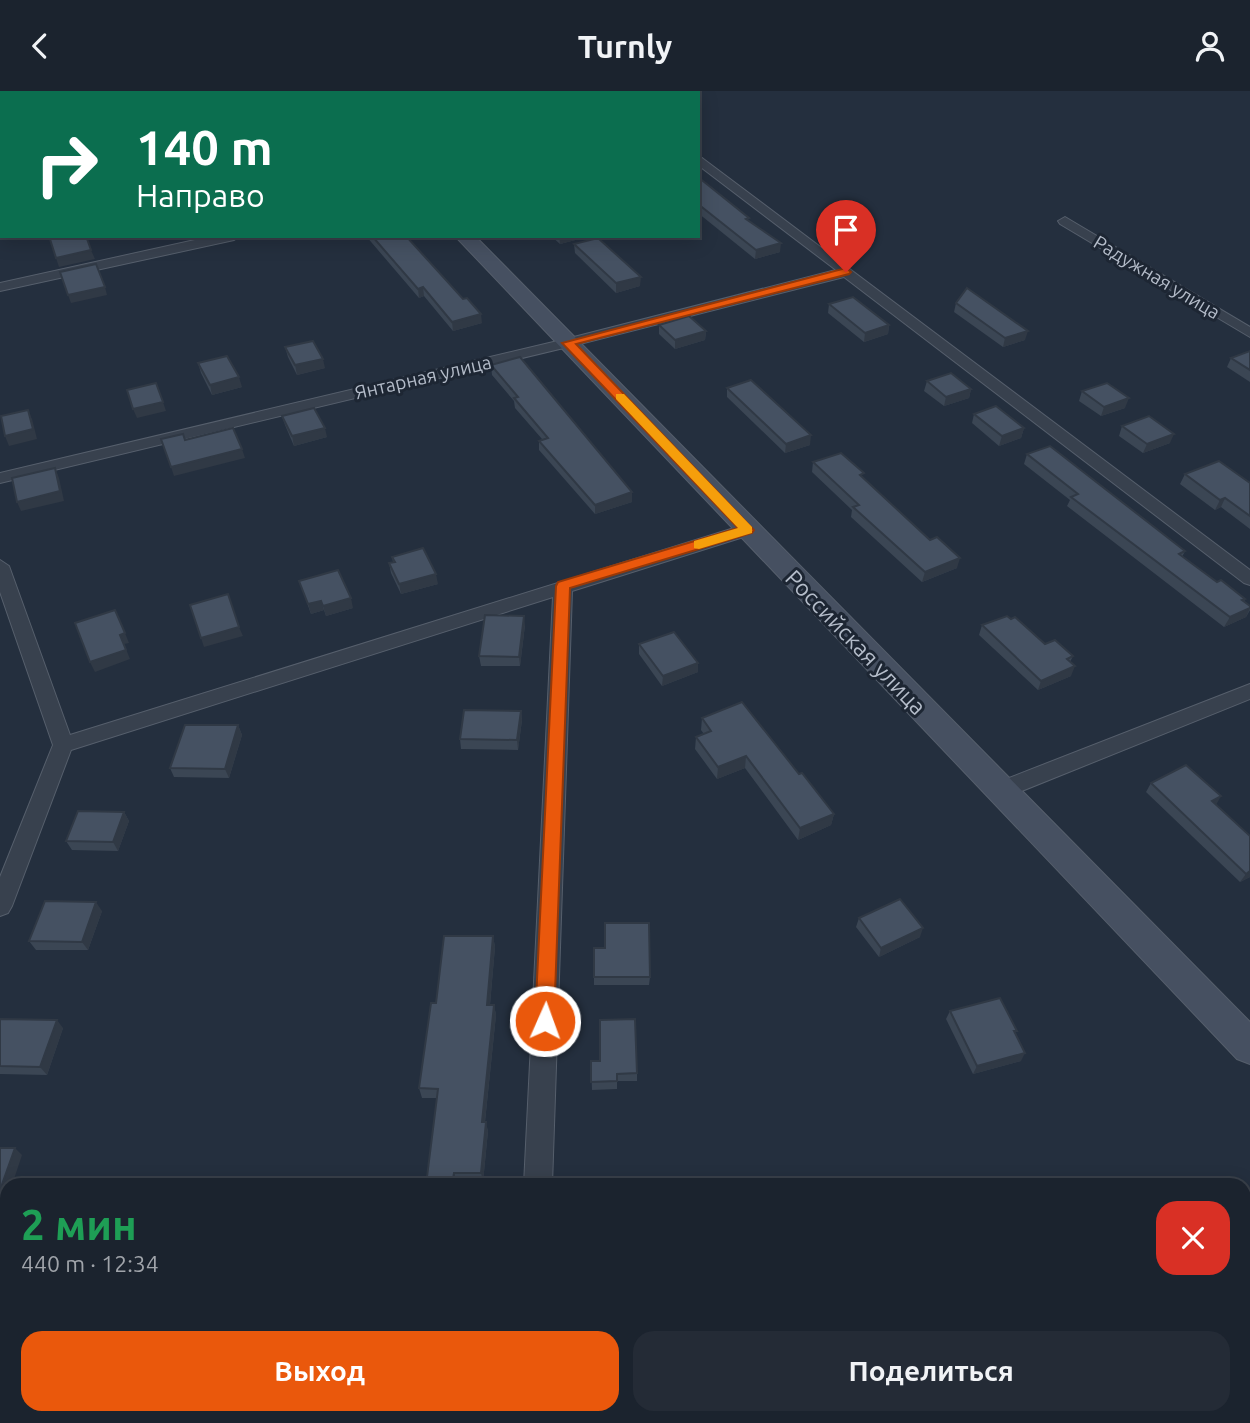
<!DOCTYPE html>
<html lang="ru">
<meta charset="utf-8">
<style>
body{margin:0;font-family:Ubuntu,sans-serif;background:#242b36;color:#f1f3f6;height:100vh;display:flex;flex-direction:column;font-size:26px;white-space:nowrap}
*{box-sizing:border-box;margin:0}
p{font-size:23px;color:#a0a4aa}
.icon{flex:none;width:38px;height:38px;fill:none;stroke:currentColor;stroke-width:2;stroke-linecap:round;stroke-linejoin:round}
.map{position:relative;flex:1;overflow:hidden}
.sheet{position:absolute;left:0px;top:1087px;width:1251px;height:247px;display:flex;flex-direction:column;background:#1b232e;border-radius:21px 21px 0 0;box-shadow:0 4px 18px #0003,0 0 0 2px #39404a}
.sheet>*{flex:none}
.banner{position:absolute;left:0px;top:0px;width:700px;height:147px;box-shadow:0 4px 18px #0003,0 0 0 2px #39404a;background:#0b6e4f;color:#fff;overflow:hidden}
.pin{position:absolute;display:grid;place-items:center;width:60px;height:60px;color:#fff;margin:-72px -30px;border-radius:50% 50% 50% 0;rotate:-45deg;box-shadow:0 0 7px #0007}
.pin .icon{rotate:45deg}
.me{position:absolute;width:77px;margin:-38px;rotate:2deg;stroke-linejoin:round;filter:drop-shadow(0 0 5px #0008)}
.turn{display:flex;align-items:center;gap:24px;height:147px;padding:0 21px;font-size:32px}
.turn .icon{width:91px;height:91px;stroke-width:2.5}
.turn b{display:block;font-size:49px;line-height:60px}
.round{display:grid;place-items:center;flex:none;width:74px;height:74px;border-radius:21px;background:#242b36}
.head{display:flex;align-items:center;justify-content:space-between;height:119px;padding:0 21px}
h1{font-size:42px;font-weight:700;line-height:52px;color:#1e9e55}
.button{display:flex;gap:14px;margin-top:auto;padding:14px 21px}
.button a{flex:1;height:80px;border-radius:21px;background:#ea580c;color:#fff;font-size:28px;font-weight:700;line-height:80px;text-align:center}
.button a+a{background:#242b36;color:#f1f3f6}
header{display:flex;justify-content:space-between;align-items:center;height:91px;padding:0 21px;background:#1b232e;font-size:32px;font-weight:700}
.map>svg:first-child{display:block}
</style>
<header><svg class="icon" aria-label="back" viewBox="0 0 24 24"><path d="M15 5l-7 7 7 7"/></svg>Turnly<svg class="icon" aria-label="person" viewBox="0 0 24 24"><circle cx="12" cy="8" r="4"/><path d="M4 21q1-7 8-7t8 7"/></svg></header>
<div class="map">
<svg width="1250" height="1332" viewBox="0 0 1250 1332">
<rect width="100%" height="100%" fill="#242f3e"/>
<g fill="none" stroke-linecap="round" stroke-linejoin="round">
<g stroke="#565f6c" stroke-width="2">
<g id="street">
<rect x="0" y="40" width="2" height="8"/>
<polygon points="698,64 1250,479 1250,494 1244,492 844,186 568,256 0,392 0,382 566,248 836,179 698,74"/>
<polygon points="1065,126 1250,236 1250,246 1060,133 1058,130"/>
<polygon points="213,145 240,145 234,149 0,200 0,192"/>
<polygon points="747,433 756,439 753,443 572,500 552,1094 524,1094 553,506 71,659 12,815 8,822 0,825 0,786 53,654 0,501 0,469 9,475 70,644"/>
<polygon points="1250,593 1250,608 1007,706 999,708 991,706 988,700 991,694"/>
<rect x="513" y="1326" width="30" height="6"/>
</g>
</g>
<g stroke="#565f6c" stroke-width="2">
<g id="secondary">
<polygon points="316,0 332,0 334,2 317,2"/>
<polygon points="455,145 475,145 1250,931 1250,973 1237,968"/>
</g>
</g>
<use href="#street" fill="#38414e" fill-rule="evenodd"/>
<use href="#secondary" fill="#465061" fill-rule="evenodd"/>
</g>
<g fill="#3b4654">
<polygon points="698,86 780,161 755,168 698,122"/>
<polygon points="366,145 406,145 463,208 482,232 453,240 424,205 419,207"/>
<polygon points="551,145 583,145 583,147 560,153"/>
<polygon points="574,153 640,195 616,202 575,162"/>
<polygon points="956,212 1025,249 1003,256 954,221"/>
<polygon points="829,213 889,234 888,243 864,251 828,222"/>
<polygon points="659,234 706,240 705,249 675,258 659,243"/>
<polygon points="285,256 325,277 297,284 288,266"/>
<polygon points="1250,260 1250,291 1227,276 1231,267"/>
<polygon points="198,272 242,296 212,304 201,282"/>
<polygon points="491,274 632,401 632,411 595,423 539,359 539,350 542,348 515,317 514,310 492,284"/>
<polygon points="927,290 971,298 969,307 944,315 924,300"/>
<polygon points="727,297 810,354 785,362 727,306"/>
<polygon points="1082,300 1125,317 1101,325 1079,310"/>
<polygon points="974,323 1024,337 1021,347 999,355 972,332"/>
<polygon points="282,325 327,346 294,355 285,334"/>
<polygon points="1122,335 1170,352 1143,362 1119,345"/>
<polygon points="1027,363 1185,460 1182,466 1217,491 1245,508 1244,511 1250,515 1250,519 1246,526 1224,536 1067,415 1070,409 1024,373"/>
<polygon points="813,371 863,387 957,477 922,491 851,426 852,419 812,381"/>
<polygon points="1185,383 1250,392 1250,438 1221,416 1215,419 1180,393"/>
<polygon points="392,466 438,493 401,503 391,482 389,472 393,471"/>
<polygon points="299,490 353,517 326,525 324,519 311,523"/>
<polygon points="1011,528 1045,553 1073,565 1070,571 1071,585 1038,599 979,544 982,534"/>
<polygon points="525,534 520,575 481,575 479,565"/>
<polygon points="639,553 698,572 698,581 662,595 639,563"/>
<polygon points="521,620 522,629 518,659 461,658 460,648"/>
<polygon points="702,627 799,683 834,723 831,734 798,749 745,677 717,688 695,658 696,646 704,643 701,639"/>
<polygon points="238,634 242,644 229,687 174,686 170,677"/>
<polygon points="1151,692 1216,714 1250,745 1250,786 1240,791 1146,701"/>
<polygon points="124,721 129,730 118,760 72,759 66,750"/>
<polygon points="102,820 88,859 36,859 29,850"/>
<polygon points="859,827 920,846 879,866 856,836"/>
<polygon points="493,845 495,856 490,914 494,914 496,924 485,1031 488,1040 483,1091 456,1090 456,1094 437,1007 422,1007 419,997 436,912"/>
<polygon points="594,857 650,886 649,894 594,894"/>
<polygon points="950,920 1015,943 1021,970 973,983 946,928"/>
<polygon points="0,928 63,937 47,984 0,983"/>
<polygon points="591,970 600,970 637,982 637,990 617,990 617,998 592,999"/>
<polygon points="1244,1108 1250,1111 1250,1174 1244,1174"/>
</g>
<g fill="#303945">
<polygon points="559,145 583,145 583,147 560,153"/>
<polygon points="781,152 780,161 755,168 756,159"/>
<polygon points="91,159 95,168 59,176 56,167"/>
<polygon points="641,186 640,195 616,202 616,192"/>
<polygon points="105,196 107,204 71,212 68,204"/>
<polygon points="423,196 424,205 419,207 418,198"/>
<polygon points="481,223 482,232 453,240 452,231"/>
<polygon points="889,234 888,243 864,251 865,242"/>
<polygon points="706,240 705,249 675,258 675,249"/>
<polygon points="1028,240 1025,249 1003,256 1005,247"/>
<polygon points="323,268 325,277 297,284 295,274"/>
<polygon points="239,286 242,296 212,304 210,294"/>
<polygon points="971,298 969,307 944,315 946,306"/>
<polygon points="1129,307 1125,317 1101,325 1104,316"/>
<polygon points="163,311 166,320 137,327 133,318"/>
<polygon points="28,319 32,328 37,348 9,355 5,345"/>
<polygon points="325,337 327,346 294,355 292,345"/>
<polygon points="1024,337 1021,347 999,355 1002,345"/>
<polygon points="1174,343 1170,352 1143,362 1147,353"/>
<polygon points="811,344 810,354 785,362 786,353"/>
<polygon points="242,358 245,367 174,385 171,376"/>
<polygon points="55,377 59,387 64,410 21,420 17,411"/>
<polygon points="632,401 632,411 595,423 595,414"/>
<polygon points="1225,407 1221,416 1215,419 1220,409"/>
<polygon points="960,467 957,477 922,491 925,481"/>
<polygon points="436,483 438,493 401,503 399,493"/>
<polygon points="351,507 353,517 326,525 323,515"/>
<polygon points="321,510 324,519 311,523 308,513"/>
<polygon points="1250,517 1246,526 1224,536 1230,526"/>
<polygon points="524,525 525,534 520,575 519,566"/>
<polygon points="239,536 243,545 204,556 201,547"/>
<polygon points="125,542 129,552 124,553 130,568 95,581 90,571 120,544"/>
<polygon points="698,572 698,581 662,595 663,585"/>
<polygon points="1075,575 1071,585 1038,599 1041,590"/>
<polygon points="521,620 522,629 518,659 517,649"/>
<polygon points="238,634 242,644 229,687 225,678"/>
<polygon points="746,665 745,677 717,688 718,676"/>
<polygon points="1221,705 1216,714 1212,710"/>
<polygon points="124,721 129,730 118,760 113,751"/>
<polygon points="834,723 831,734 798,749 800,737"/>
<polygon points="1250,780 1250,786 1240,791 1246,783"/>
<polygon points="96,811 102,820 88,859 82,851"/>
<polygon points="923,837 920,846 879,866 881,857"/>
<polygon points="493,845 495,856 489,924 487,914"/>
<polygon points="494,914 496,924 484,1040 482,1031"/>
<polygon points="57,929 63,937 47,984 40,976"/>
<polygon points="1025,962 1021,970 973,983 977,975"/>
<polygon points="486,1031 488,1040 483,1091 481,1082"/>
<polygon points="15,1057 22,1064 12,1094 7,1094 7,1108 4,1116 0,1112 0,1099"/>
<polygon points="454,1082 456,1090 456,1094 452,1094"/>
</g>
<g fill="#455162" stroke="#303945" stroke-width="2">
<polygon points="116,0 148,0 149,2 116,2"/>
<polygon points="252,0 278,0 279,2 254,2"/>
<polygon points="698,86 749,127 746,128 781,152 756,159 698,113"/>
<polygon points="49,145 86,145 91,159 56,167"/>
<polygon points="372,145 406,145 463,208 467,207 481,223 452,231 423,196 418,198"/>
<polygon points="598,147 641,186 616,192 574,153"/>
<polygon points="96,173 105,196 68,204 60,181"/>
<polygon points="967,197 1028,240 1005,247 956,212"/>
<polygon points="853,206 889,234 865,242 829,213"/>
<polygon points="689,225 706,240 675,249 659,234"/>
<polygon points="313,250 323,268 295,274 285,256"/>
<polygon points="1250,260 1250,279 1231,267"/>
<polygon points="227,265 239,286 210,294 198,272"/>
<polygon points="520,266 632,401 595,414 539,350 548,347 514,307 518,306 491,274"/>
<polygon points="951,282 971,298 946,306 927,290"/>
<polygon points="751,289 811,344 786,353 727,297"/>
<polygon points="156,292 163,311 133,318 127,299"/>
<polygon points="1107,292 1129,307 1104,316 1082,300"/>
<polygon points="996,315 1024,337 1002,345 974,323"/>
<polygon points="314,317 325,337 292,345 282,325"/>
<polygon points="28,319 33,338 5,345 1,325"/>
<polygon points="1149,325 1174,343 1147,353 1122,335"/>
<polygon points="233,337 242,358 171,376 161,348 183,343 185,349"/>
<polygon points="1050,355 1185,460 1179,463 1217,491 1221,489 1245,508 1242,509 1250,515 1250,517 1230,526 1071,406 1078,403 1027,363"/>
<polygon points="841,362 864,382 860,384 930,449 937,446 960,467 925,481 853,416 859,414 813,371"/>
<polygon points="1219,370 1250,392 1250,425 1225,407 1220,409 1185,383"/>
<polygon points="55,377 60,400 17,411 12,387"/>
<polygon points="423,457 436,483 399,493 389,472 395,471 392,466"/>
<polygon points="338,479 351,507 323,515 321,510 308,513 299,490"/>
<polygon points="228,503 239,536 201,547 190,514"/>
<polygon points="115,519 125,542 120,544 126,559 90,571 75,532"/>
<polygon points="485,524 524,525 519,566 479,565"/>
<polygon points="1007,525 1011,528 1015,526 1045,553 1055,549 1073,565 1067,568 1075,575 1041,590 982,534"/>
<polygon points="674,541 698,572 663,585 639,553"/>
<polygon points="742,611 799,683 802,682 834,723 800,737 746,665 718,676 696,646 711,640 702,627"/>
<polygon points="464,619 521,620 517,649 460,648"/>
<polygon points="185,634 238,634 225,678 170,677"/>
<polygon points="1186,674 1221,705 1212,710 1250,745 1250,780 1246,783 1151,692"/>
<polygon points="78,720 124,721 113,751 66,750"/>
<polygon points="900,808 923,837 881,857 859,827"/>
<polygon points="45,810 96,811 82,851 29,850"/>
<polygon points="605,832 649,832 650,886 594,886 594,857 605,857"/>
<polygon points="444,845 493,845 487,914 494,914 482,1031 486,1031 481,1082 454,1082 452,1094 426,1094 438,998 419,997 431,912 436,912"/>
<polygon points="1000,907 1017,940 1014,940 1025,962 977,975 950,920"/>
<polygon points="0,928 57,929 40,976 0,975"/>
<polygon points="635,928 637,982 617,983 617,990 591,991 591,970 600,970 600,929"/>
<polygon points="0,1057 15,1057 0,1099"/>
<polygon points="1244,1108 1249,1108 1250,1111 1250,1168 1244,1168"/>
</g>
<polygon fill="#ea580c" stroke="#983908" stroke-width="2" points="846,177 851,181 849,183 576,253 754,439 752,442 570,497 554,930 551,936 545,939 538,936 535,930 556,495 558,491 738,437 562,252"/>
<polygon fill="#f59e0b" points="616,303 624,303 752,436 752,442 699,458 694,457 694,450 738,437 616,308"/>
<g text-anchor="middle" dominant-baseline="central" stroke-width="6" stroke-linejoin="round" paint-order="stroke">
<g font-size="19" fill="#b4bcc9" stroke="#1d2633">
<text transform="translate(1157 186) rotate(31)">Радужная улица</text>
<text transform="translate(423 286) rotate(-13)">Янтарная улица</text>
</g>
<g font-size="23" fill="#b4bcc9" stroke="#1d2633">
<text transform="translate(856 551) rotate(46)">Российская улица</text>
</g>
</g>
</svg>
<div class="pin" style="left:846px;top:181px;background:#d93025"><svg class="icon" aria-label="arrive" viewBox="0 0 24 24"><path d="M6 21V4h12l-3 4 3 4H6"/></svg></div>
<svg class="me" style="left:545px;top:930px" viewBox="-20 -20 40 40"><circle r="17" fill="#ea580c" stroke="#fff" stroke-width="3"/><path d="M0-11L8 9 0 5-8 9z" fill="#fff"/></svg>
<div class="banner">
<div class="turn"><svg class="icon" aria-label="right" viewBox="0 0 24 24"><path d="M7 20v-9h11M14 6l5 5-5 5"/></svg><div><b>140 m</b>Направо</div></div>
</div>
<section class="sheet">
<div class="head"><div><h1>2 мин</h1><p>440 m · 12:34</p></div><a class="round" style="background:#d93025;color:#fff"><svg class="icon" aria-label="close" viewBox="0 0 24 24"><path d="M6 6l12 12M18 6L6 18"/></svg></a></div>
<div class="button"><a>Выход</a><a>Поделиться</a></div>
</section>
</div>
